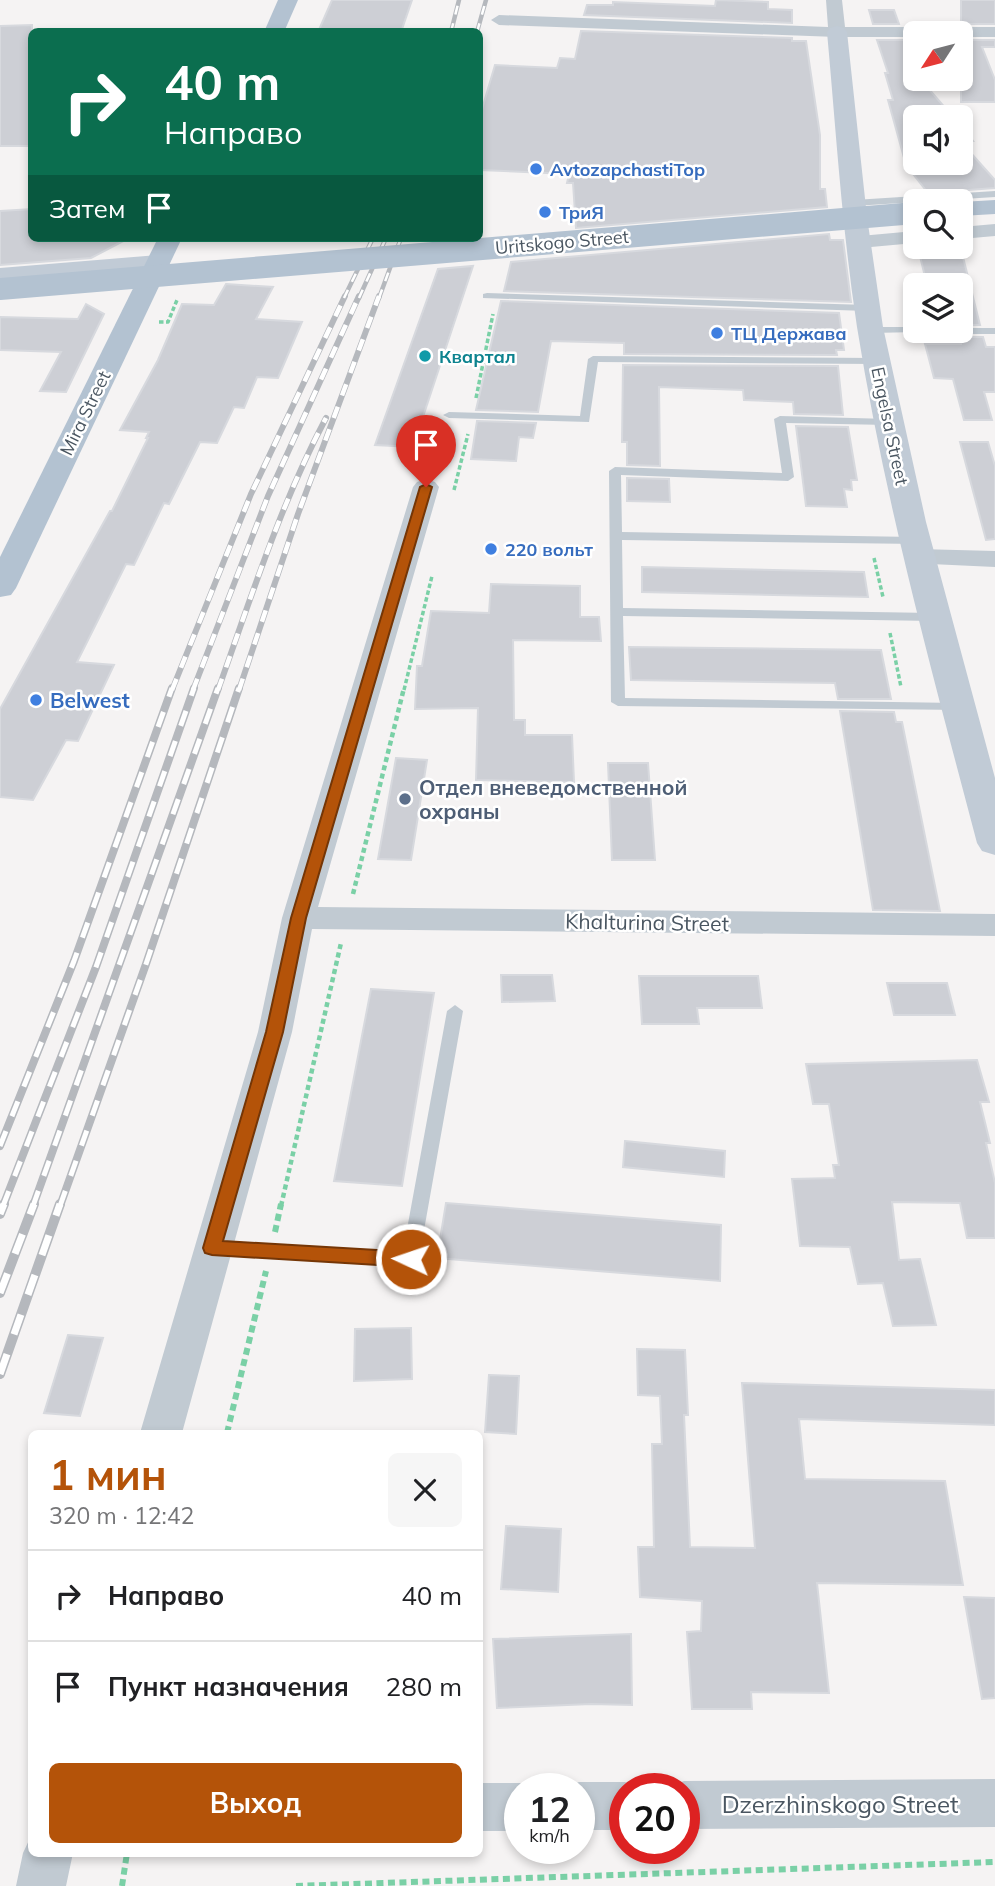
<!DOCTYPE html>
<html lang="ru">
<meta charset="utf-8">
<style>
body{margin:0;font-family:Mulish,sans-serif;background:#f6f6f6;color:#202124;height:100vh;display:flex;flex-direction:column;font-size:26px;white-space:nowrap}
*{box-sizing:border-box;margin:0}
p{font-size:23px;color:#757577}
.icon{flex:none;width:38px;height:38px;fill:none;stroke:currentColor;stroke-width:2;stroke-linecap:round;stroke-linejoin:round}
.map{position:relative;flex:1;overflow:hidden}
.sheet{position:absolute;left:28px;top:1430px;width:455px;height:427px;display:flex;flex-direction:column;background:#fff;border-radius:10px;box-shadow:0 4px 10px #0003}
.sheet>*{flex:none}
.guide{position:absolute;left:28px;top:28px;width:455px;height:214px;border-radius:10px;box-shadow:0 4px 10px #0003;background:#0b6e4f;color:#fff;overflow:hidden}
.needle{width:46px;rotate:234deg}
.fabs{position:absolute;left:903px;top:21px;display:grid;gap:14px}
.fabs a{display:grid;place-items:center;width:70px;height:70px;border-radius:10px;background:#fff;box-shadow:0 4px 10px #0003;font-size:35px}
.speed{position:absolute;left:504px;top:1773px;display:flex;gap:14px;font-size:35px;font-weight:700;text-align:center}
.speed>*{display:grid;place-content:center;width:91px;height:91px;border-radius:50%;background:#fff;box-shadow:0 4px 10px #0003;line-height:1}
.speed small{font-size:18px;font-weight:400}
.speed .limit{border:10px solid #d22;background:#fff;color:#111}
.pin{position:absolute;display:grid;place-items:center;width:60px;height:60px;color:#fff;margin:-72px -30px;border-radius:50% 50% 50% 0;rotate:-45deg;box-shadow:0 0 7px #0007}
.pin .icon{rotate:45deg}
.me{position:absolute;width:77px;margin:-38px;rotate:273deg;stroke-linejoin:round;filter:drop-shadow(0 0 5px #0008)}
.turn{display:flex;align-items:center;gap:24px;height:147px;padding:0 21px;font-size:32px}
.turn .icon{width:91px;height:91px;stroke-width:2.5}
.turn b{display:block;font-size:49px;line-height:60px}
.then{display:flex;align-items:center;height:66px;padding:0 21px;background:#0003;gap:14px;font-size:26px}
.round{display:grid;place-items:center;flex:none;width:74px;height:74px;border-radius:10px;background:#f6f6f6}
.headline{display:flex;align-items:center;justify-content:space-between;height:119px;padding:0 21px}
h1{font-size:42px;font-weight:700;line-height:52px;color:#b45309}
.action{display:flex;gap:14px;margin-top:auto;padding:14px 21px}
.action a{flex:1;height:80px;border-radius:10px;background:#b45309;color:#fff;font-size:28px;font-weight:700;line-height:80px;text-align:center}
ul{padding:0;list-style:none}
li{display:flex;align-items:center;gap:21px;height:91px;padding:0 21px;border-top:2px solid #e0e0e0}
li div{flex:1}
li b{display:block;font-size:26px}
li em{font-style:normal}
.map>svg:first-child{display:block}
</style>
<div class="map">
<svg width="995" height="1886" viewBox="0 0 995 1886">
<rect width="100%" height="100%" fill="#f5f3f3"/>
<g fill="#cdcfd5" stroke="#d7d9de" stroke-width="2">
<polygon points="332,0 412,0 401,32 318,32"/>
<polygon points="716,0 768,2 768,9 792,10 792,23 584,15 587,5 613,5 613,2 715,6"/>
<rect x="961" y="0" width="34" height="24"/>
<polygon points="869,10 894,10 899,24 873,24"/>
<polygon points="32,25 32,146 0,146 0,26"/>
<polygon points="581,31 792,38 792,41 806,41 820,135 820,189 825,189 827,207 576,228 573,183 567,183 569,174 480,170 480,116 495,65 557,68 560,58 575,59"/>
<polygon points="877,40 905,40 915,68 915,79 923,82 953,117 915,117 915,163 961,163 961,127 973,141 961,142 995,180 995,188 928,193 906,165 888,100 893,100 885,73 888,73"/>
<polygon points="961,40 995,40 995,47 982,47 995,80 995,102 961,102"/>
<polygon points="32,209 32,238 129,238 91,258 0,265 0,211"/>
<polygon points="829,234 830,240 843,240 851,302 504,291 511,262"/>
<polygon points="918,248 961,249 980,325 961,325 961,285 927,285"/>
<polygon points="473,266 413,447 375,445 438,269"/>
<polygon points="226,284 273,287 256,319 302,322 278,378 257,377 244,408 234,407 217,443 200,442 169,504 164,503 134,565 126,564 77,662 114,665 78,741 66,740 33,800 0,797 0,709 110,511 112,511 148,438 146,438 149,432 120,430 158,360 182,304 214,305"/>
<polygon points="501,301 839,313 844,350 836,350 837,355 624,354 624,343 551,341 538,412 476,410"/>
<polygon points="86,304 104,314 66,392 40,391 61,352 0,350 0,317 78,319"/>
<polygon points="961,337 983,337 986,347 995,347 995,392 984,392 992,420 964,420 953,379 934,378 925,344 961,344"/>
<polygon points="623,365 838,366 843,415 794,414 793,402 744,400 743,390 659,387 660,466 627,465 627,442 622,442"/>
<polygon points="477,421 536,423 533,438 519,437 516,461 471,459"/>
<polygon points="796,426 848,427 857,480 851,480 852,490 844,489 847,507 806,506"/>
<polygon points="960,442 988,442 995,466 995,539 986,540"/>
<polygon points="627,478 669,479 670,502 627,501"/>
<polygon points="642,567 864,572 868,597 642,592"/>
<polygon points="491,584 580,586 580,617 599,617 601,641 513,640 514,720 525,720 525,735 572,735 574,782 476,780 478,708 415,709 417,666 422,666 431,611 489,613"/>
<polygon points="629,647 881,650 891,699 838,699 835,683 631,680"/>
<polygon points="840,711 894,712 896,722 902,722 940,911 873,910"/>
<polygon points="396,758 427,760 411,860 378,859"/>
<polygon points="608,763 648,763 655,860 612,860"/>
<polygon points="501,975 552,975 555,1001 502,1002"/>
<polygon points="639,976 758,976 762,1008 697,1008 699,1024 642,1024"/>
<polygon points="887,983 947,983 955,1015 894,1015"/>
<polygon points="371,989 434,993 402,1186 334,1181"/>
<polygon points="977,1060 989,1102 980,1102 990,1143 986,1143 995,1183 995,1238 967,1238 960,1203 892,1202 899,1260 920,1259 936,1325 893,1326 883,1283 858,1284 850,1247 800,1246 792,1179 835,1178 833,1165 839,1165 829,1104 813,1104 806,1064"/>
<polygon points="625,1141 725,1151 724,1177 623,1167"/>
<polygon points="446,1203 721,1225 720,1281 437,1258"/>
<polygon points="411,1328 412,1379 354,1381 355,1329"/>
<polygon points="68,1335 103,1338 80,1416 44,1413"/>
<polygon points="637,1349 685,1350 688,1415 684,1415 690,1547 755,1548 742,1383 995,1390 995,1425 799,1419 805,1479 945,1481 963,1585 817,1583 829,1693 751,1692 752,1709 692,1709 687,1632 701,1631 702,1601 640,1597 638,1547 654,1547 652,1444 662,1444 660,1396 638,1395"/>
<polygon points="489,1375 519,1376 516,1434 485,1432"/>
<polygon points="506,1526 561,1529 558,1592 501,1589"/>
<polygon points="964,1597 995,1598 995,1698 982,1699"/>
<polygon points="631,1634 632,1705 591,1704 497,1708 493,1639"/>
</g>
<g fill="none" stroke-linecap="round" stroke-linejoin="round">
<g stroke="#7ad0a6" stroke-width="3.5" stroke-dasharray="4.5 2.5" stroke-linecap="butt">
<polyline points="159,322 168,322 177,300"/>
<polyline points="476,398 493,314"/>
<polyline points="454,490 468,434"/>
<polyline points="874,558 883,597"/>
<polyline points="890,633 901,687"/>
<polyline points="404,690 432,576"/>
</g>
<g stroke="#7ad0a6" stroke-width="4.5" stroke-dasharray="5 3.5" stroke-linecap="butt">
<polyline points="353,894 404,688"/>
<polyline points="281,1206 341,943"/>
</g>
<g stroke="#7ad0a6" stroke-width="6" stroke-dasharray="7 4.5" stroke-linecap="butt">
<polyline points="275,1232 281,1204"/>
<polyline points="227,1433 266,1271"/>
<polyline points="122,1886 127,1853"/>
<polyline points="296,1886 995,1862"/>
</g>
<g fill="#c1cad2" fill-rule="evenodd">
<polygon points="995,191 995,197 854,206 849,203 854,200"/>
<polygon points="487,293 867,305 872,308 867,311 483,298 483,294"/>
<polygon points="915,327 915,331 919,332 871,333 866,330 871,327"/>
<polygon points="961,328 995,328 995,334 943,334 938,331 961,331"/>
<polygon points="593,356 877,358 882,361 877,364 598,362 589,422 449,418 443,415 449,412 580,416 588,359"/>
<polygon points="780,416 889,419 895,422 889,425 786,423 794,477 788,481 621,475 622,532 915,537 919,538 919,544 622,540 623,608 934,613 941,617 934,621 623,616 625,698 958,703 963,704 965,707 963,710 618,706 611,702 609,471 615,467 782,473 774,419"/>
<polygon points="455,1005 463,1011 418,1264 411,1266 206,1253 203,1248 206,1243 212,1241 403,1251 447,1011"/>
</g>
<g fill="#c1cad2" fill-rule="evenodd">
<polygon points="826,0 842,0 845,27 995,27 995,37 961,37 961,33 915,33 915,37 837,37 499,25 491,20 499,15 828,27"/>
<polygon points="995,224 995,236 961,239 961,227"/>
<polygon points="915,231 915,243 860,248 853,246 850,242 853,238 860,236"/>
<polygon points="426,479 435,482 439,487 318,907 995,914 995,936 312,929 292,1032 182,1433 140,1433 258,1032 282,918 413,487 417,482"/>
<polygon points="918,549 995,551 995,567 909,563 905,557 909,551"/>
<polygon points="995,1779 995,1827 684,1829 684,1788 667,1788 684,1781"/>
<polygon points="579,1782 625,1782 641,1788 625,1788 625,1830 579,1830 579,1788 563,1788"/>
<polygon points="480,1783 520,1783 534,1788 520,1788 520,1831 480,1831"/>
<polygon points="31,1836 32,1853 73,1853 66,1886 16,1886 23,1853"/>
</g>
<g fill="#c1cbd6" fill-rule="evenodd">
<path d="M 837,26 L 844,28 L 847,32 L 867,217 L 883,327 L 926,522 L 995,778 L 995,855 L 982,851 L 977,843 C 932,672 885,502 857,327 C 842,229 836,130 827,32 L 830,28 Z"/>
<polygon points="158,255 167,257 170,262 167,267 0,282 0,268"/>
</g>
<g fill="#b3c2d1" fill-rule="evenodd">
<polygon points="278,0 298,0 284,32 264,32"/>
<polygon points="995,200 995,214 961,216 961,202"/>
<polygon points="158,238 182,238 16,588 11,595 0,597 0,557"/>
</g>
<g stroke="#b5b8bd" stroke-width="4.5">
<g id="rail-far3">
<polyline points="451,32 459,0"/>
<polyline points="477,32 486,0"/>
<polyline points="344,298 373,238"/>
<polyline points="359,298 386,238"/>
<polyline points="379,298 401,238"/>
</g>
</g>
<g stroke="#b5b8bd" stroke-width="6">
<g id="rail-far2">
<polyline points="172,690 251,494 345,296"/>
<polyline points="193,690 268,496 359,296"/>
<path d="M 218,690 C 251,598 280,505 326,418"/>
<polyline points="239,690 298,514 379,296"/>
</g>
</g>
<g stroke="#b5b8bd" stroke-width="8">
<g id="rail-far1">
<polyline points="0,1146 74,961 172,688"/>
<polyline points="3,1206 96,967 194,688"/>
<polyline points="33,1206 218,688"/>
<polyline points="60,1206 146,964 239,688"/>
</g>
</g>
<g stroke="#b5b8bd" stroke-width="10">
<g id="rail">
<polyline points="0,1214 4,1204"/>
<polyline points="0,1293 34,1204"/>
<polyline points="0,1374 60,1204"/>
</g>
</g>
<use href="#rail-far3" stroke="#fff" stroke-width="2.5" stroke-dasharray="9" stroke-linecap="butt"/>
<use href="#rail-far2" stroke="#fff" stroke-width="4.5" stroke-dasharray="12" stroke-linecap="butt"/>
<use href="#rail-far1" stroke="#fff" stroke-width="5" stroke-dasharray="16" stroke-linecap="butt"/>
<use href="#rail" stroke="#fff" stroke-width="7" stroke-dasharray="21" stroke-linecap="butt"/>
<polyline stroke="#b3c2d1" stroke-width="22" points="0,289 915,213"/>
</g>
<polygon fill="#b45309" stroke="#753606" stroke-width="2" points="426,484 432,487 306,918 283,1032 223,1241 411,1252 418,1254 420,1259 418,1264 411,1267 212,1255 205,1253 203,1248 266,1032 291,918 420,487"/>
<g fill="#3f7fe0" stroke="#fff" stroke-width="2.5">
<circle cx="536" cy="169" r="7"/>
<circle cx="545" cy="212" r="7"/>
<circle cx="717" cy="333" r="7"/>
<circle cx="491" cy="549" r="7"/>
<circle cx="36" cy="700" r="7"/>
</g>
<circle fill="#0f9aa8" stroke="#fff" stroke-width="2.5" cx="425" cy="356" r="7"/>
<circle fill="#5c6f8a" stroke="#fff" stroke-width="2.5" cx="405" cy="799" r="7"/>
<g text-anchor="middle" dominant-baseline="central" stroke-width="5" stroke-linejoin="round" paint-order="stroke">
<g font-size="18" font-weight="bold" fill="#366cbe" stroke="#fff" text-anchor="start">
<text x="550" y="169">AvtozapchastiTop</text>
<text x="559" y="212">ТриЯ</text>
<text x="731" y="333">ТЦ Держава</text>
<text x="505" y="549">220 вольт</text>
</g>
<g font-size="18" fill="#4a5661" stroke="#fff">
<text transform="translate(562 242) rotate(-5)">Uritskogo Street</text>
<text transform="translate(85 413) rotate(-64)">Mira Street</text>
<text transform="translate(890 426) rotate(78)">Engelsa Street</text>
</g>
<g font-size="18" font-weight="bold" fill="#0d838f" stroke="#fff" text-anchor="start">
<text x="439" y="356">Квартал</text>
</g>
<g font-size="21" font-weight="bold" fill="#366cbe" stroke="#fff" text-anchor="start">
<text x="50" y="700">Belwest</text>
</g>
<g font-size="21" font-weight="bold" fill="#4e5e75" stroke="#fff" text-anchor="start">
<text x="419" y="787">Отдел вневедомственной<tspan x="419" dy="24">охраны</tspan></text>
</g>
<g font-size="21" fill="#4a5661" stroke="#fff">
<text transform="translate(647 922) rotate(1)">Khalturina Street</text>
</g>
<g font-size="24" fill="#4a5661" stroke="#fff">
<text x="840" y="1804">Dzerzhinskogo Street</text>
</g>
</g>
</svg>
<div class="fabs">
<a><svg class="needle" viewBox="-14 -14 28 28"><path d="M0-13l5 13h-10z" fill="#e53935"/><path d="M0 13l5-13h-10z" fill="#757577"/></svg></a>
<a><svg class="icon" aria-label="sound" viewBox="0 0 24 24"><path d="M4 9h4l5-4v14l-5-4H4zM17 9q2 3 0 6"/></svg></a>
<a><svg class="icon" aria-label="search" viewBox="0 0 24 24"><circle cx="10" cy="10" r="6"/><path d="M15 15l6 6"/></svg></a>
<a><svg class="icon" aria-label="layers" viewBox="0 0 24 24"><path d="M12 4l9 5-9 5-9-5zM3 14l9 5 9-5"/></svg></a>
</div>
<div class="speed"><div>12<small>km/h</small></div><div class="limit">20</div></div>
<div class="pin" style="left:426px;top:487px;background:#d93025"><svg class="icon" aria-label="arrive" viewBox="0 0 24 24"><path d="M6 21V4h12l-3 4 3 4H6"/></svg></div>
<svg class="me" style="left:411px;top:1259px" viewBox="-20 -20 40 40"><circle r="17" fill="#b45309" stroke="#fff" stroke-width="3"/><path d="M0-11L8 9 0 5-8 9z" fill="#fff"/></svg>
<div class="guide">
<div class="turn"><svg class="icon" aria-label="right" viewBox="0 0 24 24"><path d="M7 20v-9h11M14 6l5 5-5 5"/></svg><div><b>40 m</b>Направо</div></div>
<div class="then">Затем<svg class="icon" aria-label="arrive" viewBox="0 0 24 24"><path d="M6 21V4h12l-3 4 3 4H6"/></svg></div>
</div>
<section class="sheet">
<div class="headline"><div><h1>1 мин</h1><p>320 m · 12:42</p></div><a class="round"><svg class="icon" aria-label="close" viewBox="0 0 24 24"><path d="M6 6l12 12M18 6L6 18"/></svg></a></div>
<ul>
<li><svg class="icon" aria-label="right" viewBox="0 0 24 24"><path d="M7 20v-9h11M14 6l5 5-5 5"/></svg><div><b>Направо</b></div><em>40 m</em></li>
<li><svg class="icon" aria-label="arrive" viewBox="0 0 24 24"><path d="M6 21V4h12l-3 4 3 4H6"/></svg><div><b>Пункт назначения</b></div><em>280 m</em></li>
</ul>
<div class="action"><a>Выход</a></div>
</section>
</div>
